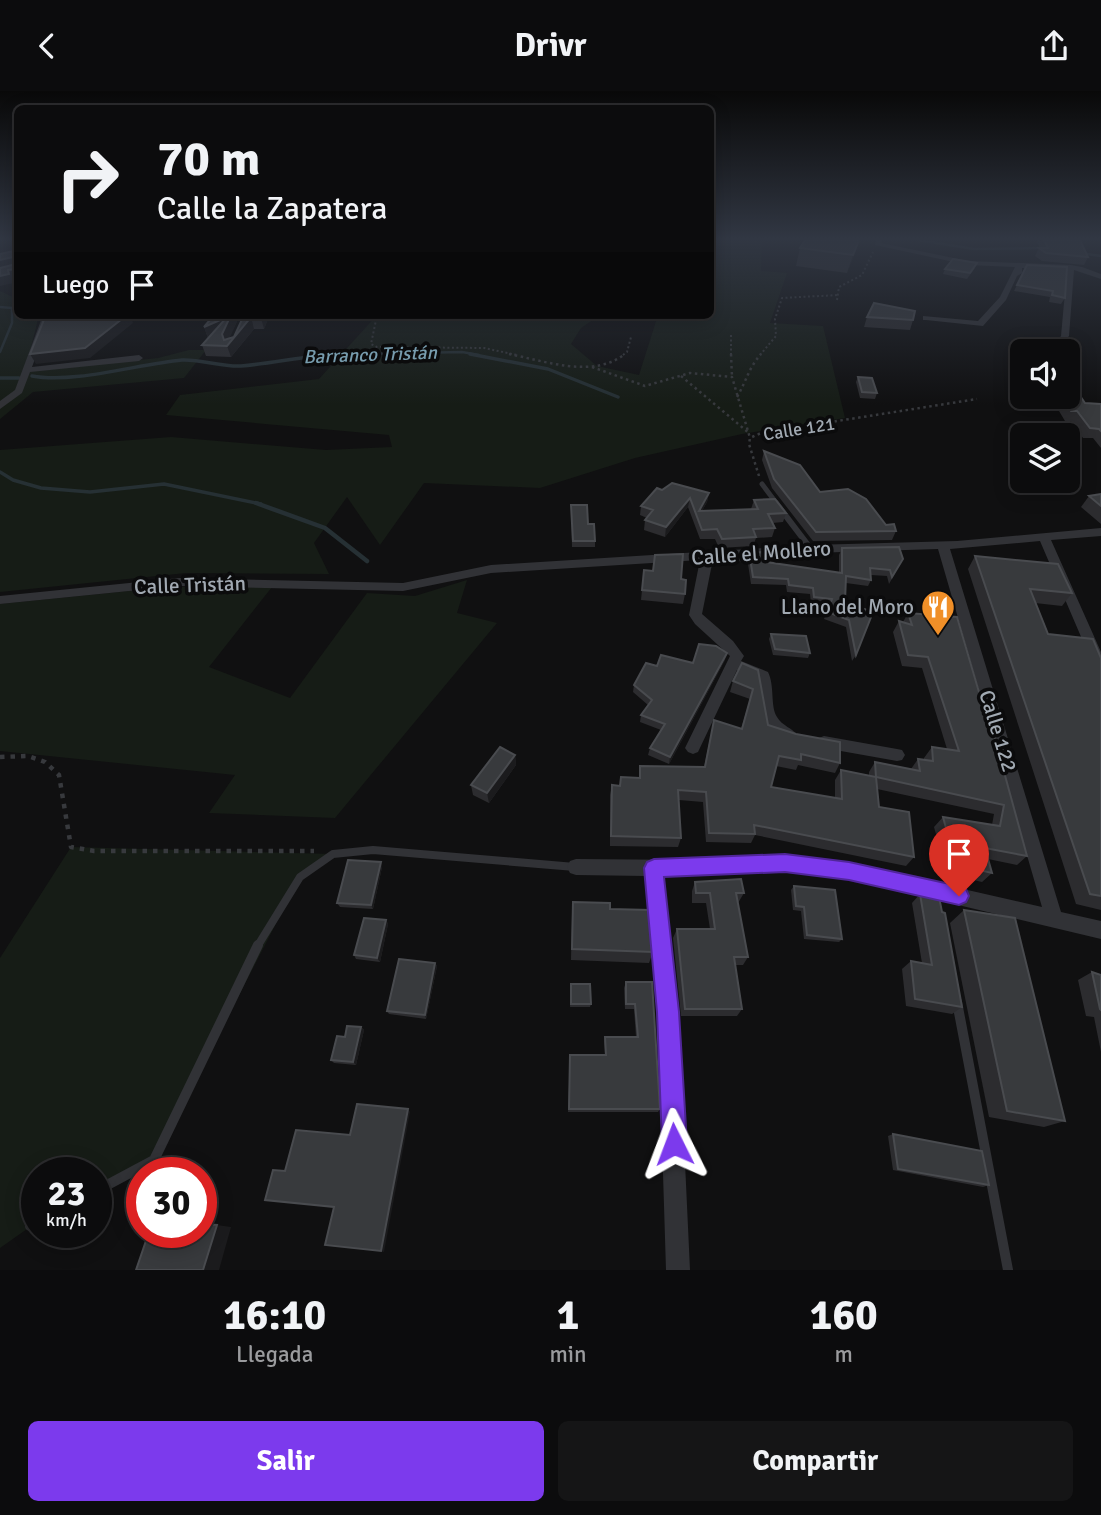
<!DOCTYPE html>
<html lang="es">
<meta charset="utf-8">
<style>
body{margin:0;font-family:Signika,sans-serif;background:#151516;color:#f1f3f6;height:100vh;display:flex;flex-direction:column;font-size:26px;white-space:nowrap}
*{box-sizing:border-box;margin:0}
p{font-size:23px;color:#9a9b9d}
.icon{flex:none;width:38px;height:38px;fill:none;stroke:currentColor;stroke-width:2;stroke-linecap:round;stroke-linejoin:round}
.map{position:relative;height:1179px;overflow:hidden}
.panel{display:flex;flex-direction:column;background:#0c0c0d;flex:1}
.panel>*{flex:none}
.banner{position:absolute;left:14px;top:14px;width:700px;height:214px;border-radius:10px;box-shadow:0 4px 18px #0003,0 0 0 2px #2c2c2e;background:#0c0c0d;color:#f1f3f6;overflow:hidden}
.fabs{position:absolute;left:1010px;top:248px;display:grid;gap:14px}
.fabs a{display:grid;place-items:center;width:70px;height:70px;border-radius:10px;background:#0c0c0d;box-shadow:0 4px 18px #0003,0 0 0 2px #2c2c2e;font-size:35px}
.speed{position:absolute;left:21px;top:1066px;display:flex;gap:14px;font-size:35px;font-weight:700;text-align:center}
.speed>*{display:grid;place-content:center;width:91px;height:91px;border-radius:50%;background:#0c0c0d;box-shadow:0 4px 18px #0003,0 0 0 2px #2c2c2e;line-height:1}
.speed small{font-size:18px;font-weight:400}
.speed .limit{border:10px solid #d22;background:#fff;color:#111}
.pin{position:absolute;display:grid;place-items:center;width:60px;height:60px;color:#fff;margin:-72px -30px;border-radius:50% 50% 50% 0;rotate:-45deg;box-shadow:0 0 7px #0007}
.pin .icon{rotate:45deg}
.me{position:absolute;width:77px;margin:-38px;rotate:357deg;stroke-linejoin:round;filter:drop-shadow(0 0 5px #0008)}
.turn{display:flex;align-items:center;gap:24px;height:147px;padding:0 28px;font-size:32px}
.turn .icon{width:91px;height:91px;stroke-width:2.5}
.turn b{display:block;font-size:49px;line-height:60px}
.then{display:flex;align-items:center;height:66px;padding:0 28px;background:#0003;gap:14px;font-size:26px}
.eta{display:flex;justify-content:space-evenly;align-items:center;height:119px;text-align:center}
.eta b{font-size:42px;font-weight:800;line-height:49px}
.action{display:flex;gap:14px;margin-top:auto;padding:14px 28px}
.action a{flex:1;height:80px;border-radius:10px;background:#7c3aed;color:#fff;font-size:28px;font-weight:800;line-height:80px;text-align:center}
.action a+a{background:#151516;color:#f1f3f6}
header{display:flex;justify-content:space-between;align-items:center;height:91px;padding:0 28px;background:#0c0c0d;font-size:32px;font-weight:800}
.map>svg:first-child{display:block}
</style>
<header><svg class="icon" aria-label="back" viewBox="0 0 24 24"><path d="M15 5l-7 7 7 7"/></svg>Drivr<svg class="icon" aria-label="share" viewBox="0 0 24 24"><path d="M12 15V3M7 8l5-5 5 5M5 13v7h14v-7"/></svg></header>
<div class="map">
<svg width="1101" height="1179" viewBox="0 0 1101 1179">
<rect width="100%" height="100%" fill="#101011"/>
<g fill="#161c16">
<polygon points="711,149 762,149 761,180 787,182 770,232 823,235 845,327 742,343 635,367 540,397 424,392 380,454 347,406 314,452 329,483 186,482 0,501 0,359 171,346 326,359 392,356 389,344 166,324 180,304 319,288 377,224 600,224 581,237 571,253 597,275 639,284 658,224 710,224"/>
<polygon points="0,200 17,208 18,224 39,224 25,281 158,267 189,259 206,259 184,287 33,301 0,328"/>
<polygon points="467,489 457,522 497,532 335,727 209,722 235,684 0,660 0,513 169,496 272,496 209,576 290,607 367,502 415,505"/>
<polygon points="71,756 333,763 300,786 154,1069 96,1100 96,1082 37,1082 37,1131 0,1157 0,867"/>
</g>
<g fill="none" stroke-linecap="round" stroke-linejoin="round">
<g stroke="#263034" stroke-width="2.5">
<polyline points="918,149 974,158 1046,157"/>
<polyline points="1080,162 1101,165"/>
<polyline points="0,216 12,217 12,232 0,261"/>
<polyline points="312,264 462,261 479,264"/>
</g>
<g stroke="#263034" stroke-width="3.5">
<polyline points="470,263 548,278 618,306"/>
<path d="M 32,285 C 74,293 138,273 182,269 C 201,268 221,276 241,275 C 277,272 311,263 348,263"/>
<polyline points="0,287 19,287"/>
<polyline points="0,381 13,389 41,397 90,401 164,393 261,413"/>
</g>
<polyline stroke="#263034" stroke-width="4.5" points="256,412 325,437 367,470"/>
<g stroke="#37393d" stroke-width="2" stroke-dasharray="2 2.5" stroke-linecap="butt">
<polyline points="837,209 839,196 862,184 873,161"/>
<polyline points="343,224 376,229 371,253 377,256 484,257 517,264"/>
<polyline points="731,244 731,264"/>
<polyline points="623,264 627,261 631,246"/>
<polyline points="760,264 776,245 775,228 782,207 838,204"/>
</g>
<g stroke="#37393d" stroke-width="2.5" stroke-dasharray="2.5 3.5" stroke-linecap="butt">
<path d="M 509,263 C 545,270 593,288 625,263"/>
<polyline points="731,263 732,286"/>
<polyline points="592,276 645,295 690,282 732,286 750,347"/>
<polyline points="681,285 749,342"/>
<path d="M 737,306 C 747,289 748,278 761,263"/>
<polyline points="759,385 749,353 750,347 761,342 977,308"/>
</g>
<polyline stroke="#37393d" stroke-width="4.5" stroke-dasharray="4.5 6" stroke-linecap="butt" points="0,666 28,665 45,671 59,684 71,756 94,760 314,760"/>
<polyline stroke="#313236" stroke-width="5" points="762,393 777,413"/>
<polyline stroke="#313236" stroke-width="6" points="776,412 811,458"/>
<polyline stroke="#313236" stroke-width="8" points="257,856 300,786 333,763 373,759 575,776"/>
<g stroke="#313236" stroke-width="10">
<polyline points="957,911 1008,1179"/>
<polyline points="96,1100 154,1069 258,854"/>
<polyline points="30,1135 37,1131"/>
</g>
<g fill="#313236" fill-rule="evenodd">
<polygon points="876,149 882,149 881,152 968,170 1071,174 1082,176 1101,183 1101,188 1074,179 1069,245 1057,258 1053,255 1061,245 1067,179 1022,177 1022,182 1017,185 1006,209 983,235 926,229 923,229 923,225 978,230 1000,206 1015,176 968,174 875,154"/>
<polygon points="18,198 18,206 14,204 14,200"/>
<polygon points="43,224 51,224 32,276 139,264 143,267 139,270 30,281 22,302 0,318 0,310 15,299"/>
<path d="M 1101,437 L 1101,445 L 1051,449 L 1101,561 L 1101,581 L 1094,576 L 1040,450 L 950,458 L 1061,821 L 1101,830 L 1101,848 L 849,788 L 785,780 L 663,785 L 678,921 L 690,1179 L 666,1179 L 658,921 L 646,785 L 576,784 L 570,782 L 567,776 L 570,770 L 576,768 L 695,769 L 785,764 L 849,772 L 1042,816 L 938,458 L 811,462 L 713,468 L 702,523 L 733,550 L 744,565 L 741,570 L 768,581 C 775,595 770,615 777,626 C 782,635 793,637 798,645 L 796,649 L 791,651 C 755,638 765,618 757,588 L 737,579 L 698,661 L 693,663 L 688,661 L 685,657 L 730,565 L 695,533 L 689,524 L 700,469 L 491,482 L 403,500 L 179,495 L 0,513 L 0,505 L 179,487 L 403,492 L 491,474 L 811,454 L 957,450 Z"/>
<polygon points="824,645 897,658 902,659 905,664 902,669 897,670 824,657 819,655 816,651 819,647"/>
</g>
</g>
<g fill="#2c2c2f">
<polygon points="859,149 847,182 796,175 800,157"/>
<polygon points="1036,149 1080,149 1088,166 1084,174 1042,170 1035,165 1039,157 1040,157"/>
<polygon points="1027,174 1065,207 1061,213 1049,211 1050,206 1014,200"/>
<polygon points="975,177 967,188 943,183 945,178"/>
<polygon points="240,224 229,247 234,246 244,224 293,224 288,229 268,228 264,238 254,238 231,266 206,265 202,254 208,247 204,236"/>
<polygon points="867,226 913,229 910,239 864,236"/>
<polygon points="858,286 877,302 875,308 860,307 856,291"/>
<polygon points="1055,306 1068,306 1085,312 1101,313 1101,357 1093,347 1083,347 1071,330 1065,330 1053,310"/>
<polygon points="764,360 820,401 886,434 896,440 892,449 813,450 772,397 762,369"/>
<polygon points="662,399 709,402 707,411 702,420 751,418 754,409 786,422 783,431 772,432 775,437 772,446 756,447 753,455 719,457 715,448 700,448 688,416 665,446 644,439 645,429 647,427 640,424 641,415"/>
<polygon points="1101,403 1101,433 1081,416 1089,405"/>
<polygon points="571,414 588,433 595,450 595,456 572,456"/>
<polygon points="842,457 903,468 889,493 887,485 871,484 871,489 868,495 846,492 845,511 856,564 852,570 846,536 824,528 829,515 811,512 810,503 787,501 786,494 751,493 748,473 736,469 737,463 766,471 839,482 839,464"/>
<polygon points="655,464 681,488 685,503 683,513 641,509 644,479 653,480"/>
<polygon points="975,465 1072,502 1062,515 1035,512 1048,543 1101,567 1101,819 1076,813 968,478"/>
<polygon points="908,522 986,625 1027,765 1017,774 988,768 992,782 982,791 947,783 934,736 943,726 992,734 994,723 877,698 879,716 914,766 906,775 755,744 751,752 706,751 703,711 679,709 681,747 678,756 610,755 610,704 612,694 620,695 639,687 640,675 704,676 714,629 741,638 750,608 730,601 733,590 742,572 768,634 840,672 835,682 798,674 796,679 776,675 771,696 835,707 835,689 841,679 869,685 869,681 875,671 911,678 918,668 924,669 924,667 932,656 947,658 922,577 902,575 893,541 899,530 903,531"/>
<polygon points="771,543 810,562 808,567 773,564 769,548"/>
<polygon points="725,569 669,673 648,664 650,657 661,639 640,631 641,624 648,614 633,601 634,594 657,575"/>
<polygon points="515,664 516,674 489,712 473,704 471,694"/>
<polygon points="382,776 373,818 340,816 337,812"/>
<polygon points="695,791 744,802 738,812 748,866 743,874 735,874 742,918 737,925 681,925 673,847 677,838 710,838 706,812 692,812 692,800"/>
<polygon points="794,795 842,848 839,851 804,848 801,820 793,819 791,799"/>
<polygon points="920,803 962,916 952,923 906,915 902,878 911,870 922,872 912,812"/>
<polygon points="610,818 653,861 649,872 571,869 572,823"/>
<polygon points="964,819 1065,1030 1044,1036 989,1026 950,832"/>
<polygon points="386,829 388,833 380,871 356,868 354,864"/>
<polygon points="435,872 437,875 426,928 389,923 387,920"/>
<polygon points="1092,881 1101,884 1101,961 1094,926 1086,925 1078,889"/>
<polygon points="626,891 652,891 660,1018 658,1021 568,1021 570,964 605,964 604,950 605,946 636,946 634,918 625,918 624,897"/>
<polygon points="571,893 591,913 590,916 570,916"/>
<polygon points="361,936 364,939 356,974 334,972 331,969 345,946"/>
<polygon points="893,1043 989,1094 983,1096 893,1079 888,1045"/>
</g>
<g fill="#1b1b1d">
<polygon points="859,149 856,160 847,182 853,164"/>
<polygon points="13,166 18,175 0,179 0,169"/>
<polygon points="18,178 18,188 13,189 14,192 0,195 0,185 8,179"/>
<polygon points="117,224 130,224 133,232 90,267 36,273 30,263"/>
<polygon points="231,224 240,224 226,255 222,243 208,247 204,236"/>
<polygon points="262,224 267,224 268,228 264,238 261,227"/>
<polygon points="287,224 293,224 288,229"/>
<polygon points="251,226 254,238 231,266 227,255"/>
<polygon points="709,402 707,411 697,429 699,420"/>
<polygon points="690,407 688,416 665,446 666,436"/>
<polygon points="727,562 725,569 669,673 670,666"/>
<polygon points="515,664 516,674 489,712 487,702"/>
<polygon points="381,771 382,776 373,818 371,814"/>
<polygon points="386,829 388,833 380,871 377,867"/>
<polygon points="435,872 437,875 426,928 425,924"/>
<polygon points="361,936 364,939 356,974 353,971"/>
<polygon points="408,1018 410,1021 384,1161 381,1160"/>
<polygon points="217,1134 231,1136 219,1179 203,1179"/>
</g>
<g fill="#383a3d" stroke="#494b4f" stroke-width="2">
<polygon points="805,149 859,149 853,164 800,157"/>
<polygon points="1044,149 1080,149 1088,166 1046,162 1039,157 1048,157"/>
<polygon points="18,159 18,178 8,179 9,183 0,185 0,177 16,173 13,166 0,169 0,163"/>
<polygon points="953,168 977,172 970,182 945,178"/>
<polygon points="1027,174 1067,176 1065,207 1052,204 1053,200 1017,194"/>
<polygon points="874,212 915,220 913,229 867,226"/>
<polygon points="89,224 127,224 85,257 30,263 45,226 86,226"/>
<polygon points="214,224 231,224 222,243 224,249 234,246 244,224 262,224 261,227 251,226 227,255 202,254 227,226 204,236"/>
<polygon points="858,286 872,287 877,302 862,301"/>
<polygon points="1068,301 1078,302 1085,312 1101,313 1101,340 1099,338 1090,337 1077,320 1071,320 1062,306 1068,306"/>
<polygon points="764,360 800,374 820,401 848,398 866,408 886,434 894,433 896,440 816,441 774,388"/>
<polygon points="672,392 709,402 699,420 758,418 754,409 775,408 786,422 768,423 775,437 753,438 756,446 722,448 717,438 702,439 690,407 666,436 645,429 653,419 641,415 657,397 662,399"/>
<polygon points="1101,403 1101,415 1089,405"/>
<polygon points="571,414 587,414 588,433 594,433 595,450 573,450"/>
<polygon points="899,456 903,468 892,486 890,479 870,477 871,489 846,485 845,511 873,521 856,564 849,529 827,521 832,508 814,506 813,497 789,494 788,488 753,486 750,467 737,463 761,461 766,471 842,482 842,457"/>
<polygon points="683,463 681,488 686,489 685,503 642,499 644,479 653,480 655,464"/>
<polygon points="975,465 1058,473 1072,502 1030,498 1048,543 1093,548 1101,567 1101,805 1090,803"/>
<polygon points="908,522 957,526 986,625 989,626 1027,765 985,757 992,782 956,774 943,726 1000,735 1004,714 876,686 875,671 920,680 918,668 933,670 932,656 959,660 928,566 908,564 899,530 912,534"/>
<polygon points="771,543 806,545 810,562 775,558"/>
<polygon points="699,553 716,555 727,562 670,666 650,657 665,633 641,624 652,609 634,594 646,572 657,575 661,564 693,572"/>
<polygon points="742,572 758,579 768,634 796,643 840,651 840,672 801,663 801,669 779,665 771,696 842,708 841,679 876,686 879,716 909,721 914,766 754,734 755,743 709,742 706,701 678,699 681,747 611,745 612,694 620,695 621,686 640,687 640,675 705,676 714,629 742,638 753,598 733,590"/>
<polygon points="500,656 515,664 487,702 471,694"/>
<polygon points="348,769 381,771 371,814 337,812"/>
<polygon points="741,788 744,802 736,802 748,866 734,866 742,918 685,918 677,838 715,838 710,802 696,802 695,791"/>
<polygon points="794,795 835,799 842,848 807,844 804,816 796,815"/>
<polygon points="920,803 939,806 942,821 945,822 962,916 915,908 911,870 932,874"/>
<polygon points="573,811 610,812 610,818 650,819 653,861 572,858"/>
<polygon points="964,819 1015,827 1065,1030 1007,1020"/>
<polygon points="364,827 386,829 377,867 354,864"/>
<polygon points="399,868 435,872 425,924 387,920"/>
<polygon points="1092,881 1101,884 1101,919 1100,918"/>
<polygon points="626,891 652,891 660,1018 569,1018 570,964 606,964 605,946 638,946 635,913 626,913"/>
<polygon points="571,893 590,893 591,913 571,913"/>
<polygon points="347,935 361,936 353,971 331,969 337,945 345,946"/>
<polygon points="357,1013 408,1018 381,1160 325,1154 334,1116 265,1109 273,1079 285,1080 296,1039 350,1044"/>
<polygon points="893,1043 982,1060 989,1094 898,1078"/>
<polygon points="201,1133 217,1134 203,1179 136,1179 149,1141 201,1141"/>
</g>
<linearGradient id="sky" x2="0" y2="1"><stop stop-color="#090909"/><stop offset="0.47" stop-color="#313743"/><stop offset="1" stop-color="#313743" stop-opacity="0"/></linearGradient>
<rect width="1101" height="314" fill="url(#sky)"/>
<polygon fill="#7c3aed" stroke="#51269a" stroke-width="2" points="785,763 849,771 959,795 966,798 969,805 966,811 959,814 849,789 785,781 664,786 679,921 687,1053 683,1062 674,1065 666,1062 662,1053 657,921 644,777 647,771 654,768"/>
<defs>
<g id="restaurant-pin" transform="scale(1.75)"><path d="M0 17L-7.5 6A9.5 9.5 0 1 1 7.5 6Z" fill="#f08f28" stroke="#0b0b0c"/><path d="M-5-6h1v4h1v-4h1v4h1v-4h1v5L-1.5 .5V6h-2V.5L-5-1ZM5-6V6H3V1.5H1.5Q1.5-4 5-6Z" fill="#fff"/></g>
</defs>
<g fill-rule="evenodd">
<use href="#restaurant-pin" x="938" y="516"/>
</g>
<g text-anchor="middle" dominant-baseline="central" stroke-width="7" stroke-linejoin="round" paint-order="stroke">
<g font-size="18" fill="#a1a9b2" stroke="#0b0b0c">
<text transform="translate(799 338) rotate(-9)">Calle 121</text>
</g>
<g font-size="19" font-style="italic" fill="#779cae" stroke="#0b0b0c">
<text transform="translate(370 264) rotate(-2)">Barranco Tristán</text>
</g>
<g font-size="21" fill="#a1a9b2" stroke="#0b0b0c">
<text transform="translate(761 462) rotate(-4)">Calle el Mollero</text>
<text transform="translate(190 494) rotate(-2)">Calle Tristán</text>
<text transform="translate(998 640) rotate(73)">Calle 122</text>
</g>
<g font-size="21" fill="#a1a9b2" stroke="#0b0b0c" text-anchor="end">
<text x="914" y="516">Llano del Moro</text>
</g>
</g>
</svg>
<div class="fabs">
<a><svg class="icon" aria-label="sound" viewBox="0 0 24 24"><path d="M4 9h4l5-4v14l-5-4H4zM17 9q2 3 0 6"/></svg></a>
<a><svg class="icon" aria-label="layers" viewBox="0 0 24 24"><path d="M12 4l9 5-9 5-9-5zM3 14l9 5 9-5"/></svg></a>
</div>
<div class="speed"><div>23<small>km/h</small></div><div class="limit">30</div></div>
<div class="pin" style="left:959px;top:805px;background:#d93025"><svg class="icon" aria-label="arrive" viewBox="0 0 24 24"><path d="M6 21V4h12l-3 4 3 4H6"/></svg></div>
<svg class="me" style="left:674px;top:1053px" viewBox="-20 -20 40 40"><path d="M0-17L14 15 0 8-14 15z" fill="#7c3aed" stroke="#fff" stroke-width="4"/></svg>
<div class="banner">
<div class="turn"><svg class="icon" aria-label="right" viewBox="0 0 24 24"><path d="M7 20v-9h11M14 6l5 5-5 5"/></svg><div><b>70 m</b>Calle la Zapatera</div></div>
<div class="then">Luego<svg class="icon" aria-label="arrive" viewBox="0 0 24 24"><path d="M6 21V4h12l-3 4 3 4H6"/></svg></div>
</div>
</div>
<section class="panel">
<div class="eta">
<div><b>16:10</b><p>Llegada</p></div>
<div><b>1</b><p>min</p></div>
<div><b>160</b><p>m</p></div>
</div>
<div class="action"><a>Salir</a><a>Compartir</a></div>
</section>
